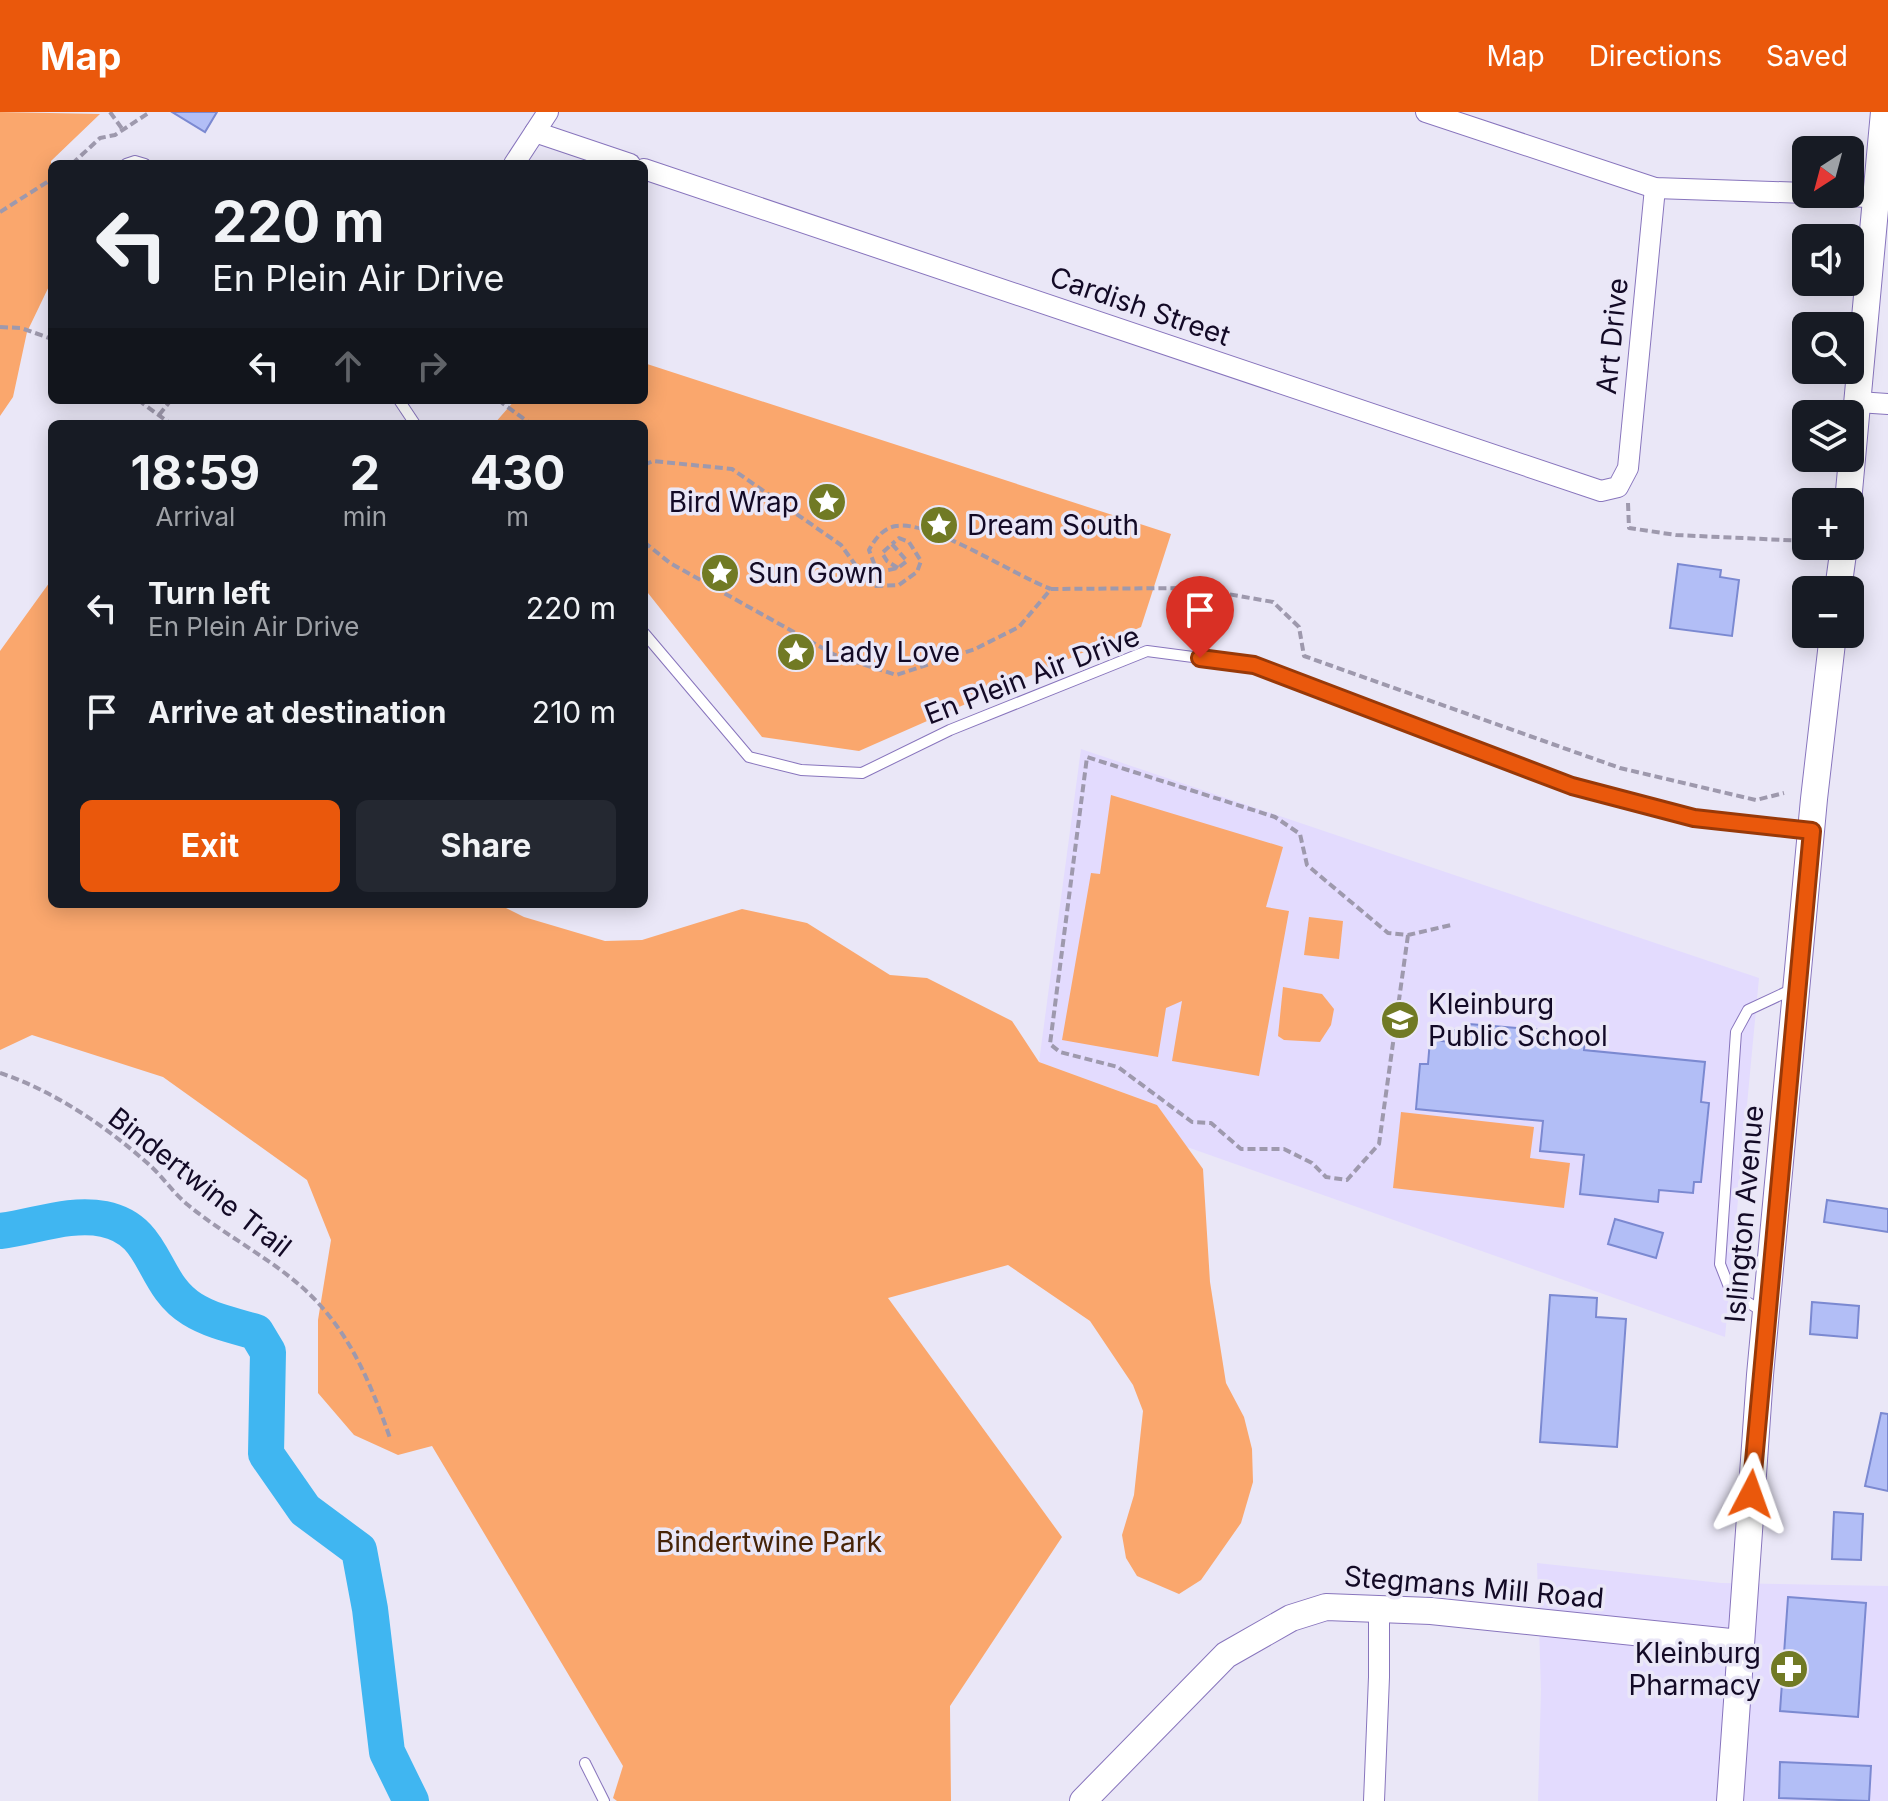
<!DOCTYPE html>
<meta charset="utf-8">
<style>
body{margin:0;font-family:Inter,sans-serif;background:#242831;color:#f1f3f6;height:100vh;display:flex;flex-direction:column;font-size:30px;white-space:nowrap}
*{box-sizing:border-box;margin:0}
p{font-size:26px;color:#9ea1a6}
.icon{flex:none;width:44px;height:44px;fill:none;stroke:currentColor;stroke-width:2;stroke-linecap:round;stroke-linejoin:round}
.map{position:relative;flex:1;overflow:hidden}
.details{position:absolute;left:48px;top:308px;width:600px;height:488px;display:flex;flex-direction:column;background:#171b24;border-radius:12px;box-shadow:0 4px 20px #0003}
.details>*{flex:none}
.top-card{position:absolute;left:48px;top:48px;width:600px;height:244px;border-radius:12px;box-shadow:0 4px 20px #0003;background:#171b24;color:#f1f3f6;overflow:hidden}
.needle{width:52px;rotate:216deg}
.controls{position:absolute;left:1792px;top:24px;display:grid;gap:16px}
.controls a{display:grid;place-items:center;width:72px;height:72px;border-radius:12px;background:#171b24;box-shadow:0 4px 20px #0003;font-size:40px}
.pin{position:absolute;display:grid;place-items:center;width:68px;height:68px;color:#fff;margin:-82px -34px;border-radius:50% 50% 50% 0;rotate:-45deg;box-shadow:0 0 8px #0007}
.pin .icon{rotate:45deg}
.me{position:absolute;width:88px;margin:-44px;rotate:4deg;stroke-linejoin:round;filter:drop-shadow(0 0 6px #0008)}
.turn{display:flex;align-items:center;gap:28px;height:168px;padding:0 32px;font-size:36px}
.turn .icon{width:104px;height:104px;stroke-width:2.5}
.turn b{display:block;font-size:56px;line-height:68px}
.lanes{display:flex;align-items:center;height:76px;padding:0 32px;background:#0003;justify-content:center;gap:40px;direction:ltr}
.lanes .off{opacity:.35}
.eta{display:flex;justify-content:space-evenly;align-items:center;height:136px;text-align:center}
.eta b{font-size:48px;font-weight:700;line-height:56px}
.button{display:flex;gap:16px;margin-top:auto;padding:16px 32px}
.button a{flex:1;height:92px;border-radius:12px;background:#ea580c;color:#fff;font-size:32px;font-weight:700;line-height:92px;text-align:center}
.button a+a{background:#242831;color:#f1f3f6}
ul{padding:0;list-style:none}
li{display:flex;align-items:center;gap:24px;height:104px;padding:0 32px}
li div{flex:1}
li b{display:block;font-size:30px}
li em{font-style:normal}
header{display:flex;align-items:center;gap:48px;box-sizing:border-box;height:112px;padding:0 40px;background:#ea580c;color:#fff}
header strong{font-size:38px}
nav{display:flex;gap:44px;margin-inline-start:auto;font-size:28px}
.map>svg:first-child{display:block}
</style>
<header>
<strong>Map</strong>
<nav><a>Map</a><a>Directions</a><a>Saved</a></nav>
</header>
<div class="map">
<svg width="1888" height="1689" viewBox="0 0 1888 1689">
<rect width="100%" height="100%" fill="#eae7f7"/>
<g fill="#e3dbfe">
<polygon points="1081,637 1759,866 1725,1225 1187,1035 1157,993 1039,950"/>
<polygon points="1537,1451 1721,1471 1888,1474 1888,1689 1538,1689 1541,1578"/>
</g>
<g fill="#faa76d">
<polygon points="0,0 100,2 51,49 52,168 27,220 13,285 0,304"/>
<polygon points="644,251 1171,422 1141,515 859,639 762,625 644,476 644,312 494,312 515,288 644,288"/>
<polygon points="52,467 52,792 498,792 524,805 605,829 642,828 742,797 807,811 890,863 927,866 1012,909 1039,950 1157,993 1203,1057 1210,1170 1226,1271 1244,1305 1252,1337 1253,1370 1241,1411 1201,1468 1179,1482 1137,1464 1126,1446 1122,1423 1134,1383 1143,1299 1133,1273 1090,1209 1008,1153 888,1186 1062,1425 950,1594 951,1689 617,1689 613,1686 623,1654 432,1334 398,1343 354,1323 318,1281 318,1208 331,1128 307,1068 163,965 32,923 0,938 0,539"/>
<polygon points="1111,683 1283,735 1266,795 1289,799 1259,964 1172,949 1182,889 1166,896 1158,945 1062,928 1091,761 1100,762"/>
<polygon points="1309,805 1343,809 1339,847 1304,843"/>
<polygon points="1283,875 1322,882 1334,897 1331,913 1320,930 1284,928 1278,924"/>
<polygon points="1401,1000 1534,1015 1530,1046 1570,1051 1564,1096 1393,1076"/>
</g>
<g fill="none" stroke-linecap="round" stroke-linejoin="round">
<path stroke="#40b6f1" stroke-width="36" d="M 0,1119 C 34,1115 70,1100 104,1107 C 158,1118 150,1171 192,1197 C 211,1209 235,1214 256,1220 L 268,1240 L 266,1342 L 305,1398 L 359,1438 L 370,1497 L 387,1640 L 411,1689"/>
</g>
<g fill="#b2bef6" stroke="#7b89d1" stroke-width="2">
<polygon points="172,0 217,0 205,20"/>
<polygon points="1678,452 1721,458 1720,465 1739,468 1732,524 1670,516"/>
<polygon points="1469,912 1567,920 1566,927 1585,929 1584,938 1705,950 1701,990 1709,991 1701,1070 1694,1070 1693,1081 1659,1078 1658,1090 1580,1082 1584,1043 1540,1039 1543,1009 1416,997 1420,952 1428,952 1430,928 1452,930 1453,918 1468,919"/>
<polygon points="1827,1088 1888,1097 1888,1120 1824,1110"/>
<polygon points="1615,1107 1663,1121 1656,1146 1608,1132"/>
<polygon points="1550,1183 1597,1186 1596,1205 1626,1207 1617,1335 1540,1330"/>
<polygon points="1812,1190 1859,1194 1857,1226 1810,1222"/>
<polygon points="1881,1301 1888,1302 1888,1379 1865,1374"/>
<polygon points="1834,1400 1863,1402 1861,1448 1832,1447"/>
<polygon points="1788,1485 1866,1491 1858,1605 1780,1599"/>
<polygon points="1780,1650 1871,1654 1869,1689 1779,1686"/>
</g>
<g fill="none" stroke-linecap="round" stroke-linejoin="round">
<g stroke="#8875bd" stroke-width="12">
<g id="service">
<polyline points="126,52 135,49 145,52"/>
<polyline points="399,288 415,312"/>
<polyline points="644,521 749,645 801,658 862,661 950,618 1147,539 1254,553 1572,674 1694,706 1810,719"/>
<polyline points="1765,1201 1731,1180 1720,1152 1736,920 1748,898 1795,876"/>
<polyline points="585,1651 604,1689"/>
</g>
</g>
<g stroke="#8875bd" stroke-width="22">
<g id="minor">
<polyline points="1426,0 1655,76 1806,81"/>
<polyline points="535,20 630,52"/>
<polyline points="514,52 548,0"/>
<polyline points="644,57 1601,379 1618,375 1628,356 1655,76"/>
<polyline points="1830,82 1877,86"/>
<polyline points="1858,290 1888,292"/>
<polyline points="1374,1689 1379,1565 1379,1495"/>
</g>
</g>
<g stroke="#8875bd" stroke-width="28">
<g id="tertiary">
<polyline points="1848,390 1884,0"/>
<polyline points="1838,478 1844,434"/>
<polyline points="1083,1689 1226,1543 1291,1506 1326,1495 1431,1499 1740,1531"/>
<polyline points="1730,1689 1760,1263 1814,687 1833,522"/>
</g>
</g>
<g stroke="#9e99ad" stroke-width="4" stroke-dasharray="8 4" stroke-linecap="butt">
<polyline points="110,0 123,18"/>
<polyline points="72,52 100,26 115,23 150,0"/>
<polyline points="0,100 52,67"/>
<polyline points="0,215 21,216 52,227"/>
<polyline points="138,288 171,312"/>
<polyline points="498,288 531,312"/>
<polyline points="159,303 171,288"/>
<polyline points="644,353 653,349 732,357 841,433 867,469 876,474 899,473 917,460 921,449 909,430 899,426 892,432"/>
<polyline points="1628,391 1629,416 1676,423 1806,429"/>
<polyline points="644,430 670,451 835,543 896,563 975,537 1019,515 1051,477 1194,476 1273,490 1299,515 1304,544 1620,656 1756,688 1784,681"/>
<path d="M 898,456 L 887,449 L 882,441 L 892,432 L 907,449 L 898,456 L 884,459 L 875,454 L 869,438 C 875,427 883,416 896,414 C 931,408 1015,464 1051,477"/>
<polyline points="1408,823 1379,1032 1347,1068 1326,1065 1312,1051 1284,1037 1241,1037 1211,1011 1192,1010 1118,955 1060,940 1050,932 1087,645 1275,705 1300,722 1307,753 1388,821 1408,823 1451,813"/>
<path d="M 0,961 C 52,978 104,1013 145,1049 C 161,1062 172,1080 188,1093 C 229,1127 283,1152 319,1192 C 354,1230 373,1278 390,1326"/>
</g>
<use href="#service" stroke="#fff" stroke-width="10"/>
<use href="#minor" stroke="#fff" stroke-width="20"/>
<use href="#tertiary" stroke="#fff" stroke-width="26"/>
</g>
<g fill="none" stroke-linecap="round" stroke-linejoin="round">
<g stroke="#983908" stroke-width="20">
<polyline id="route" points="1200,546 1254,553 1572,674 1694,706 1812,719 1751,1382"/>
</g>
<use href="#route" stroke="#ea580c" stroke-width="14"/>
</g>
<defs>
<g id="sight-disc" transform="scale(2)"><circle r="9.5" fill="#717a24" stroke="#eae7f7"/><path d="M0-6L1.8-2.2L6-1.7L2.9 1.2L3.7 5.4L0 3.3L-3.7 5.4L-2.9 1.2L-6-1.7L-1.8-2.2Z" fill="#fff"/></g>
<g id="school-disc" transform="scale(2)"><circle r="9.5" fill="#717a24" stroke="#eae7f7"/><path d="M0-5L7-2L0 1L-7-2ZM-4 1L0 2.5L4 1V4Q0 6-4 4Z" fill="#fff"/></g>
<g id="pharmacy-disc" transform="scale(2)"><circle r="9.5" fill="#717a24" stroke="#eae7f7"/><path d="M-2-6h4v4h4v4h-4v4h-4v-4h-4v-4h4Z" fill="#fff"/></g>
</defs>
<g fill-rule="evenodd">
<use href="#sight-disc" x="827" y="390"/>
<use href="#sight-disc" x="939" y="413"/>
<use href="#sight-disc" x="720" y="461"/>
<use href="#sight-disc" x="796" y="540"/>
<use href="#school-disc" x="1400" y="908"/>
<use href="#pharmacy-disc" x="1789" y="1557"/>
</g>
<g text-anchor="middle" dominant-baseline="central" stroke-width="7" stroke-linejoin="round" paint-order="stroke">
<g font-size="28" fill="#130a26" stroke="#eae7f7">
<text transform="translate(1140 194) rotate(19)">Cardish Street</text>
<text transform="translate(1612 224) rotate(-84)">Art Drive</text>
<text transform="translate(1032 563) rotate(-21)">En Plein Air Drive</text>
<text transform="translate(200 1070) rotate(38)">Bindertwine Trail</text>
<text transform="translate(1744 1102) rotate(-85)">Islington Avenue</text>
<text transform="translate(1474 1475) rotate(5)">Stegmans Mill Road</text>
</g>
<g font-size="28" fill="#130a26" stroke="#eae7f7" text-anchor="start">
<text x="799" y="390" text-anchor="end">Bird Wrap</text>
<text x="967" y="413">Dream South</text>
<text x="748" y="461">Sun Gown</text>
<text x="824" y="540">Lady Love</text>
<text x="1428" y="892">Kleinburg<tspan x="1428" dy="32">Public School</tspan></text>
<text x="1761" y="1541" text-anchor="end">Kleinburg<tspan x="1761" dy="32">Pharmacy</tspan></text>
</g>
<g font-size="28" fill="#462307" stroke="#eae7f7">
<text x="769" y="1430">Bindertwine Park</text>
</g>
</g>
</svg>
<div class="controls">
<a><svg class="needle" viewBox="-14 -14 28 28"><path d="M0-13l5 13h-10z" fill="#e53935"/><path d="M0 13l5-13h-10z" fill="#9ea1a6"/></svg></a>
<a><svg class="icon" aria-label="sound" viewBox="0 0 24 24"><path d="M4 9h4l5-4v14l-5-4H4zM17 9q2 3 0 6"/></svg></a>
<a><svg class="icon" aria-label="search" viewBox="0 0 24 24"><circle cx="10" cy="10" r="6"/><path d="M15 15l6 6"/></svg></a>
<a><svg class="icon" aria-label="layers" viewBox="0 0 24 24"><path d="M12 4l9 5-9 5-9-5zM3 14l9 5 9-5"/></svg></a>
<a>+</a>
<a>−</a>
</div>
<div class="pin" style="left:1200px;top:546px;background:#d93025"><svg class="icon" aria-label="arrive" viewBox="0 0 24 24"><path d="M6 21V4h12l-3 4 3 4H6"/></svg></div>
<svg class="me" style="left:1751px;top:1382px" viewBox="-20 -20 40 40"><path d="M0-17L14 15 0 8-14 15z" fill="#ea580c" stroke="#fff" stroke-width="4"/></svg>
<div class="top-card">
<div class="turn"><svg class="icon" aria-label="left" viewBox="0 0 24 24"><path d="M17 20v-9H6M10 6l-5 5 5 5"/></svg><div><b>220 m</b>En Plein Air Drive</div></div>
<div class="lanes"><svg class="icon" aria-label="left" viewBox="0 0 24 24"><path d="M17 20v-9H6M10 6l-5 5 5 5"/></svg><svg class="icon off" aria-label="ahead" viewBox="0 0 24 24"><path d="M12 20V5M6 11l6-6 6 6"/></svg><svg class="icon off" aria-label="right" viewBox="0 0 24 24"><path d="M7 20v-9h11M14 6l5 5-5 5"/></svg></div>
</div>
<section class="details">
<div class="eta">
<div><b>18:59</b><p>Arrival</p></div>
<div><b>2</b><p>min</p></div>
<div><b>430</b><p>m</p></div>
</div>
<ul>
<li><svg class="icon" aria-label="left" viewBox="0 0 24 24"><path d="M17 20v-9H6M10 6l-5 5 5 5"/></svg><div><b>Turn left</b><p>En Plein Air Drive</p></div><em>220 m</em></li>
<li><svg class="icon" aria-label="arrive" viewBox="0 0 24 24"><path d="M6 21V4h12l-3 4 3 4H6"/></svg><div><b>Arrive at destination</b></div><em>210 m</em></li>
</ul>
<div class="button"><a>Exit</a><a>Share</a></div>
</section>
</div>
